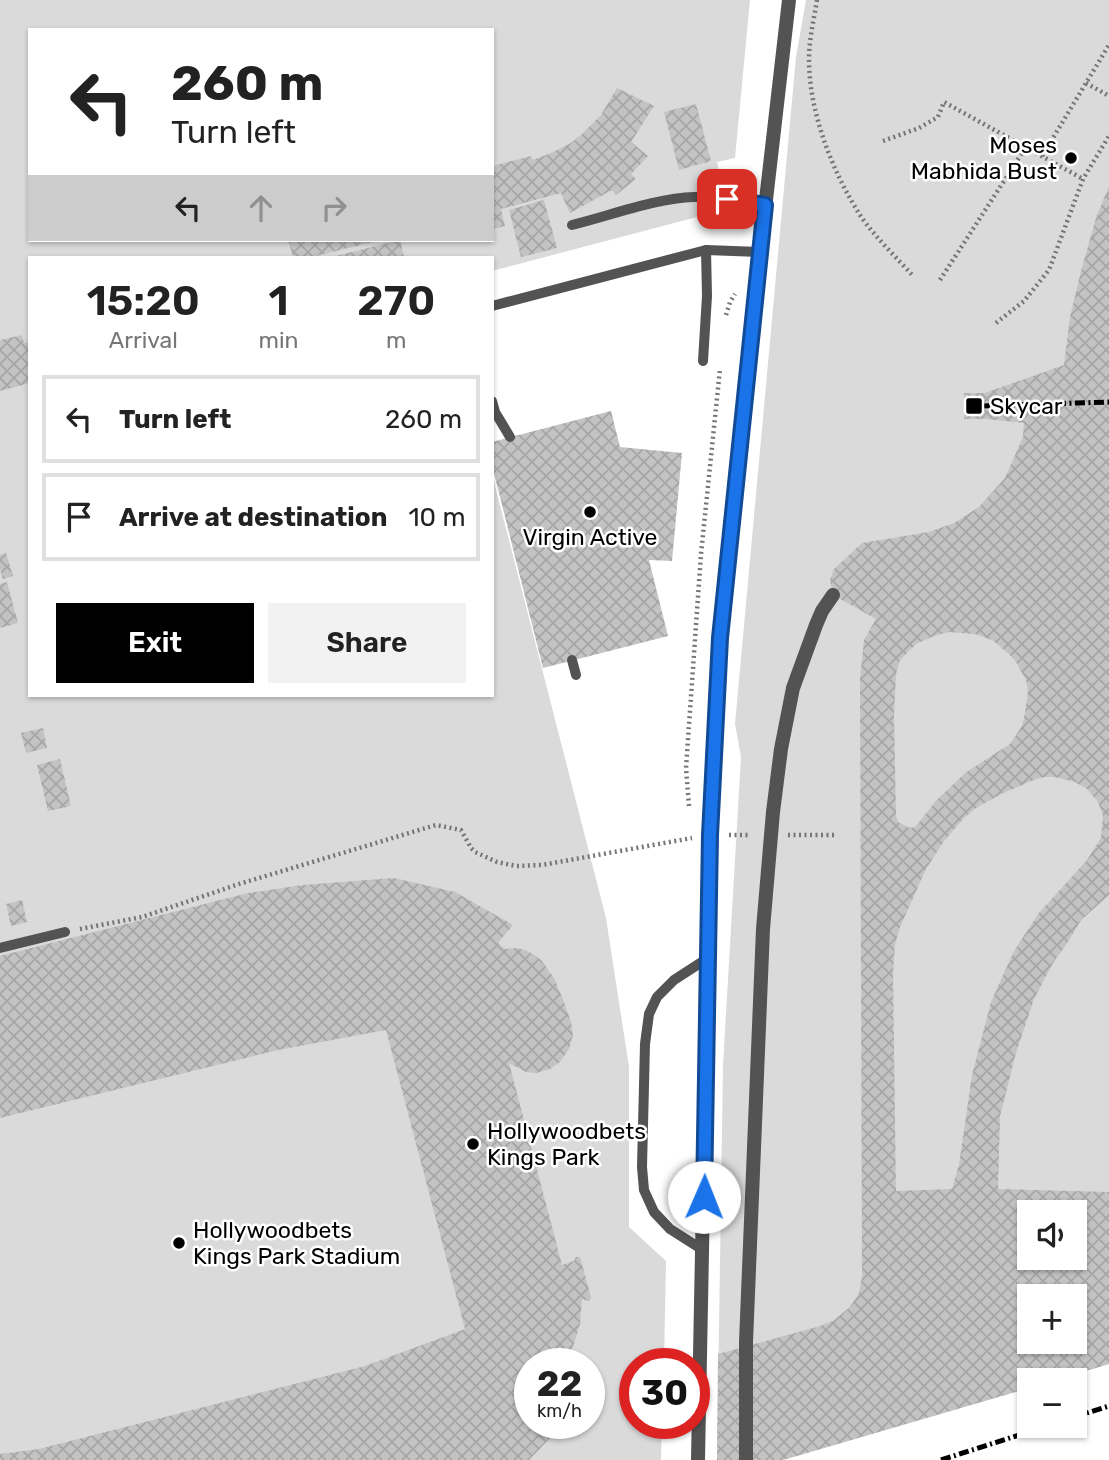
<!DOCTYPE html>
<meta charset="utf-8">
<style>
body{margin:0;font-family:Rubik,sans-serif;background:#f2f2f2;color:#222;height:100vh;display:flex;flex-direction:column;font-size:26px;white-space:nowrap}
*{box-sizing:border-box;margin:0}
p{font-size:23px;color:#767676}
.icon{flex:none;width:38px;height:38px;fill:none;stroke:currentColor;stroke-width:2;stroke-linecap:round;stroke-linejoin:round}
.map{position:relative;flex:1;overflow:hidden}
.drawer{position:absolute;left:28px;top:256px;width:466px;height:441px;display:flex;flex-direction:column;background:#fff;border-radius:0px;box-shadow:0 2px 5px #0004}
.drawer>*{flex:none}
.hud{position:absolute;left:28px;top:28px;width:466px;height:214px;border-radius:0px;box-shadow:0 2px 5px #0004;background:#fff;color:#222;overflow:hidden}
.buttons{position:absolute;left:1017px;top:1200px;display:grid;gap:14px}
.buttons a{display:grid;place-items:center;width:70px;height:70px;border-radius:0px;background:#fff;box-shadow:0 2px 5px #0004;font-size:35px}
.speed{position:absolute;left:514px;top:1348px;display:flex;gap:14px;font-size:35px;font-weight:700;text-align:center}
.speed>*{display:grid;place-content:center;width:91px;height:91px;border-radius:50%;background:#fff;box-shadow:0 2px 5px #0004;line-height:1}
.speed small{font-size:18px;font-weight:400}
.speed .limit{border:10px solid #d22;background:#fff;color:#111}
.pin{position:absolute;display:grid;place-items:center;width:60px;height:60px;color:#fff;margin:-30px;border-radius:14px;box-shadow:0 4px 10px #0006}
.me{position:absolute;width:77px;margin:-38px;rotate:1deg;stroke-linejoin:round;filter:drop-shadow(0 0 5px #0008)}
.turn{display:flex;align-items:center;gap:24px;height:147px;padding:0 28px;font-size:32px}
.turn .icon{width:91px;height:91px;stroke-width:2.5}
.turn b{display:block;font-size:49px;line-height:60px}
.lanes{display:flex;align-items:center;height:66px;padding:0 28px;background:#0003;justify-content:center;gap:35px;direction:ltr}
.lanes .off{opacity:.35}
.eta{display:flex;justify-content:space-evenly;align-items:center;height:119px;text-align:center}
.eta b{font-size:42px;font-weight:600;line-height:49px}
.button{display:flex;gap:14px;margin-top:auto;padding:14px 28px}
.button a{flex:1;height:80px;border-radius:0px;background:#000;color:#fff;font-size:28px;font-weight:600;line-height:80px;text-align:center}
.button a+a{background:#f2f2f2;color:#222}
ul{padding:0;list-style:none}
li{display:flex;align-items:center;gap:21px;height:88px;margin:0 14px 10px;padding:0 14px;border:4px solid #e0e0e0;border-radius:0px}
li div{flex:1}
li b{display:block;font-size:26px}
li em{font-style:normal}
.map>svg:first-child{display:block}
</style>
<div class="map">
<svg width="1109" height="1460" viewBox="0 0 1109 1460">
<defs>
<pattern id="building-cross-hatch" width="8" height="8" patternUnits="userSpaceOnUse" patternTransform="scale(1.75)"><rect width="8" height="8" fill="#c3c3c3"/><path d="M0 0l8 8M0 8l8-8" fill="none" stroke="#a6a6a6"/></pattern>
</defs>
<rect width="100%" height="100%" fill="#fff"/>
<g fill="#dadada" fill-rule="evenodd">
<path d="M 0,0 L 750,0 L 735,158 L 717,162 L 728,213 L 712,213 L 492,271 L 492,257 L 30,257 L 30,695 L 492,695 L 492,474 L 606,918 L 629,1067 L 629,1227 L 666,1261 L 664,1363 L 635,1363 L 635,1423 L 662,1423 L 661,1460 L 0,1460 ZM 30,30 L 492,30 L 492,240 L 30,240 ZM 530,1363 L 590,1363 L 590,1423 L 530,1423 Z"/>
<path d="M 806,0 L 1109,0 L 1109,1364 L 1052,1381 L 1029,1381 L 1029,1388 L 783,1460 L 717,1460 L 723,1065 L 741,757 L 735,724 L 796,57 ZM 1029,1213 L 1074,1213 L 1074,1258 L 1029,1258 ZM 1029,1297 L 1074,1297 L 1074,1342 L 1029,1342 Z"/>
</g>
<g fill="url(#building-cross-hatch)" fill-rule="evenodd">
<polygon points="617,88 654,106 631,142 648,156 631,174 636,179 616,195 612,190 570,213 561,193 501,209 505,226 492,229 492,166 531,156 533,160 551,153 571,143 581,135 601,115"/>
<polygon points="696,104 711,161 679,170 664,112"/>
<path d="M 1109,186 L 1109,895 L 1081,920 L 1066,945 L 1053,963 L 1034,999 L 1016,1053 L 1000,1116 L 998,1189 L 1109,1192 L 1109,1364 L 1052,1381 L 1029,1381 L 1029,1388 L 783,1460 L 717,1460 L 718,1354 L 817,1327 L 833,1321 L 850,1307 L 859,1293 L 862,1277 L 860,679 L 864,640 L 876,619 L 833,595 L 830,580 L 834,569 L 862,543 L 929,532 L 954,523 L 979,507 L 1005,478 L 1023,437 L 1024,423 L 986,419 L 964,419 L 964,393 L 985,393 L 1064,365 L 1070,317 L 1081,271 L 1096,218 ZM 949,632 L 975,634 L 992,640 L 1009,654 L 1016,662 L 1026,680 L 1028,692 L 1025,713 L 1022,726 L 1010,744 L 965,773 L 936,801 L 915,827 L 910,828 L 898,822 L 896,816 L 894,715 L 896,674 L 900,660 L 916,644 L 934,636 ZM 1044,777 L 1055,777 L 1075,782 L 1087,789 L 1098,802 L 1103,815 L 1101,838 L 1087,860 L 1039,913 L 1014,951 L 991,1002 L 972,1075 L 959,1165 L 952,1189 L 896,1191 L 893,974 L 895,944 L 900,927 L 926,869 L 944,841 L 964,818 L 976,808 L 1003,793 L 1034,780 ZM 1029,1213 L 1074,1213 L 1074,1258 L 1029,1258 ZM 1029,1297 L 1074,1297 L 1074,1342 L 1029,1342 Z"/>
<polygon points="544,200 557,248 521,257 509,210"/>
<polygon points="288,240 377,240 377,241 312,257 293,257"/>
<polygon points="400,240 404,257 336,257 336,256"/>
<polygon points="22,335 24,343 30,342 30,383 0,391 0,340"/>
<polygon points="611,411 620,447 682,453 672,561 649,560 668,636 543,668 492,465 492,442"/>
<polygon points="6,553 13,576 3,579 0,569 0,555"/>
<polygon points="7,582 18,623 0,628 0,584"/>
<polygon points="43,728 47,748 26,753 21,733"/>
<polygon points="60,759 71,806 48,811 37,765"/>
<polygon points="394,878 455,892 513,925 498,943 505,949 517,948 528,951 541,960 554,978 564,1002 571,1022 573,1035 569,1049 560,1062 550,1069 536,1073 526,1072 509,1063 562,1265 574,1261 576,1257 580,1257 591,1297 589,1301 582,1299 580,1324 574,1344 566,1363 530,1363 530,1423 577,1423 574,1428 567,1433 553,1435 529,1460 0,1460 0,1454 39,1449 365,1366 465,1329 386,1030 278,1050 0,1118 0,956 248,893 303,885"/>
<polygon points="22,900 27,922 11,926 6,904"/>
</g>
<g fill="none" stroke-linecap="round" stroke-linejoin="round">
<g stroke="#757575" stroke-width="4.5" stroke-dasharray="2 3.5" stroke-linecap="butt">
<path d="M 817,0 C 814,19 809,39 809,59 C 809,112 832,171 860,215 C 873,235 897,258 913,276"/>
<polyline points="1086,83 1109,96"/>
<polyline points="883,141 919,128 938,117 944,102 1083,179"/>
<polyline points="1042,156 1109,45"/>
<polyline points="940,280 1026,147"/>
<polyline points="726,315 730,302 735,294"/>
<polyline points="996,323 1024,301 1049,270 1083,179 1109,136"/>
<polyline points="689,806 686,768 701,554 720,369"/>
<polyline points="729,835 751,835"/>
<polyline points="788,835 835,835"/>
<polyline points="80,929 142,917 239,884 436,825 461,830 471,848 475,852 497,862 516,866 542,865 692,838"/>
</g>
<g stroke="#535353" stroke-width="10">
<path d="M 572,225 C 609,216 657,198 694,197 C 718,196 742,202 765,205"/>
<polyline points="492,306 706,250 760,252"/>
<polyline points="703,361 707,296 706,250"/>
<polyline points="492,401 495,412 510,437"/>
<polyline points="572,660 576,675"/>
<polyline points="0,948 65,932"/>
<polyline points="703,1250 670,1229 654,1212 644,1190 642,1167 645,1044 649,1014 657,997 674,980 708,958"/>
</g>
<polyline stroke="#535353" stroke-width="14" points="746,1460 746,1342 763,929 773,812 781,749 793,688 816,625 822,611 833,595"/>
<polyline stroke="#535353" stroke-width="14" points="698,1460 710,835 720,638 760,252 789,0"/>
<g stroke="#000" stroke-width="5" stroke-dasharray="10 3.5 2 3.5" stroke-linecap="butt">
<polyline points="980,406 1109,402"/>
<polyline points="1074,1417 1109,1406"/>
<polyline points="941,1460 1047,1426"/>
</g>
</g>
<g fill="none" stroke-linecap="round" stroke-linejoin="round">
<g stroke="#114b97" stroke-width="18">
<polyline id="route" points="704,1197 710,835 720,638 765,205 727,199"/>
</g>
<use href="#route" stroke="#1a73e8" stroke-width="12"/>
</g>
<g fill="#000" stroke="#fff" stroke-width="2.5">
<circle cx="1071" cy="158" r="7"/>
<rect x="965" y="397" width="18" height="18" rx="3.5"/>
<circle cx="590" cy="512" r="7"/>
<circle cx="473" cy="1144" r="7"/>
<circle cx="179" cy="1243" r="7"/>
</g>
<g text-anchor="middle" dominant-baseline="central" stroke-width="5" stroke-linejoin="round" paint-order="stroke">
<g font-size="23" fill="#000" stroke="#fff" text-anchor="start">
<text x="1057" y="145" text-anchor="end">Moses<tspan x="1057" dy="26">Mabhida Bust</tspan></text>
<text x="990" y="406">Skycar</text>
<text x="590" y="537" text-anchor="middle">Virgin Active</text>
<text x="487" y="1131">Hollywoodbets<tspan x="487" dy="26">Kings Park</tspan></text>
<text x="193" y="1230">Hollywoodbets<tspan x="193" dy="26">Kings Park Stadium</tspan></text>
</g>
</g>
</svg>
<div class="buttons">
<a><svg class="icon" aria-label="sound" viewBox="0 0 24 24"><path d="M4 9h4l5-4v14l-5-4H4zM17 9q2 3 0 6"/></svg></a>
<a>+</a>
<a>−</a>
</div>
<div class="speed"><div>22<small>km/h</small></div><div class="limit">30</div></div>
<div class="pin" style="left:727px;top:199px;background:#d93025"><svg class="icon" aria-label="arrive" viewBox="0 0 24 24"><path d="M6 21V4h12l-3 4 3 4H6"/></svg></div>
<svg class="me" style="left:704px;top:1197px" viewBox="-20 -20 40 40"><circle r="19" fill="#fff"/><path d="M0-13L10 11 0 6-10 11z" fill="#1a73e8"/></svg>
<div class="hud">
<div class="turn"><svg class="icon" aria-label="left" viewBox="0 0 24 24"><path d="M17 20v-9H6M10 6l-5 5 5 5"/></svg><div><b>260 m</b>Turn left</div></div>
<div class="lanes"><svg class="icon" aria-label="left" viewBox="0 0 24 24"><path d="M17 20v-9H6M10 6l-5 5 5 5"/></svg><svg class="icon off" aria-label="ahead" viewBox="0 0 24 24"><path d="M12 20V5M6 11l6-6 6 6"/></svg><svg class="icon off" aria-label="right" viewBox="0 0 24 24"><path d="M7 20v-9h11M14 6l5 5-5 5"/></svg></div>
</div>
<section class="drawer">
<div class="eta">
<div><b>15:20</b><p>Arrival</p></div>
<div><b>1</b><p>min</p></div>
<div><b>270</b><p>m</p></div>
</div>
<ul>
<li><svg class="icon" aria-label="left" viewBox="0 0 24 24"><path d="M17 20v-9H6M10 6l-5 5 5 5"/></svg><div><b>Turn left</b></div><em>260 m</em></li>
<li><svg class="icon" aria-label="arrive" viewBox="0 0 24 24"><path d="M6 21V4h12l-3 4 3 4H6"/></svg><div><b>Arrive at destination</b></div><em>10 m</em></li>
</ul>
<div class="button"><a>Exit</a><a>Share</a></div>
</section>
</div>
